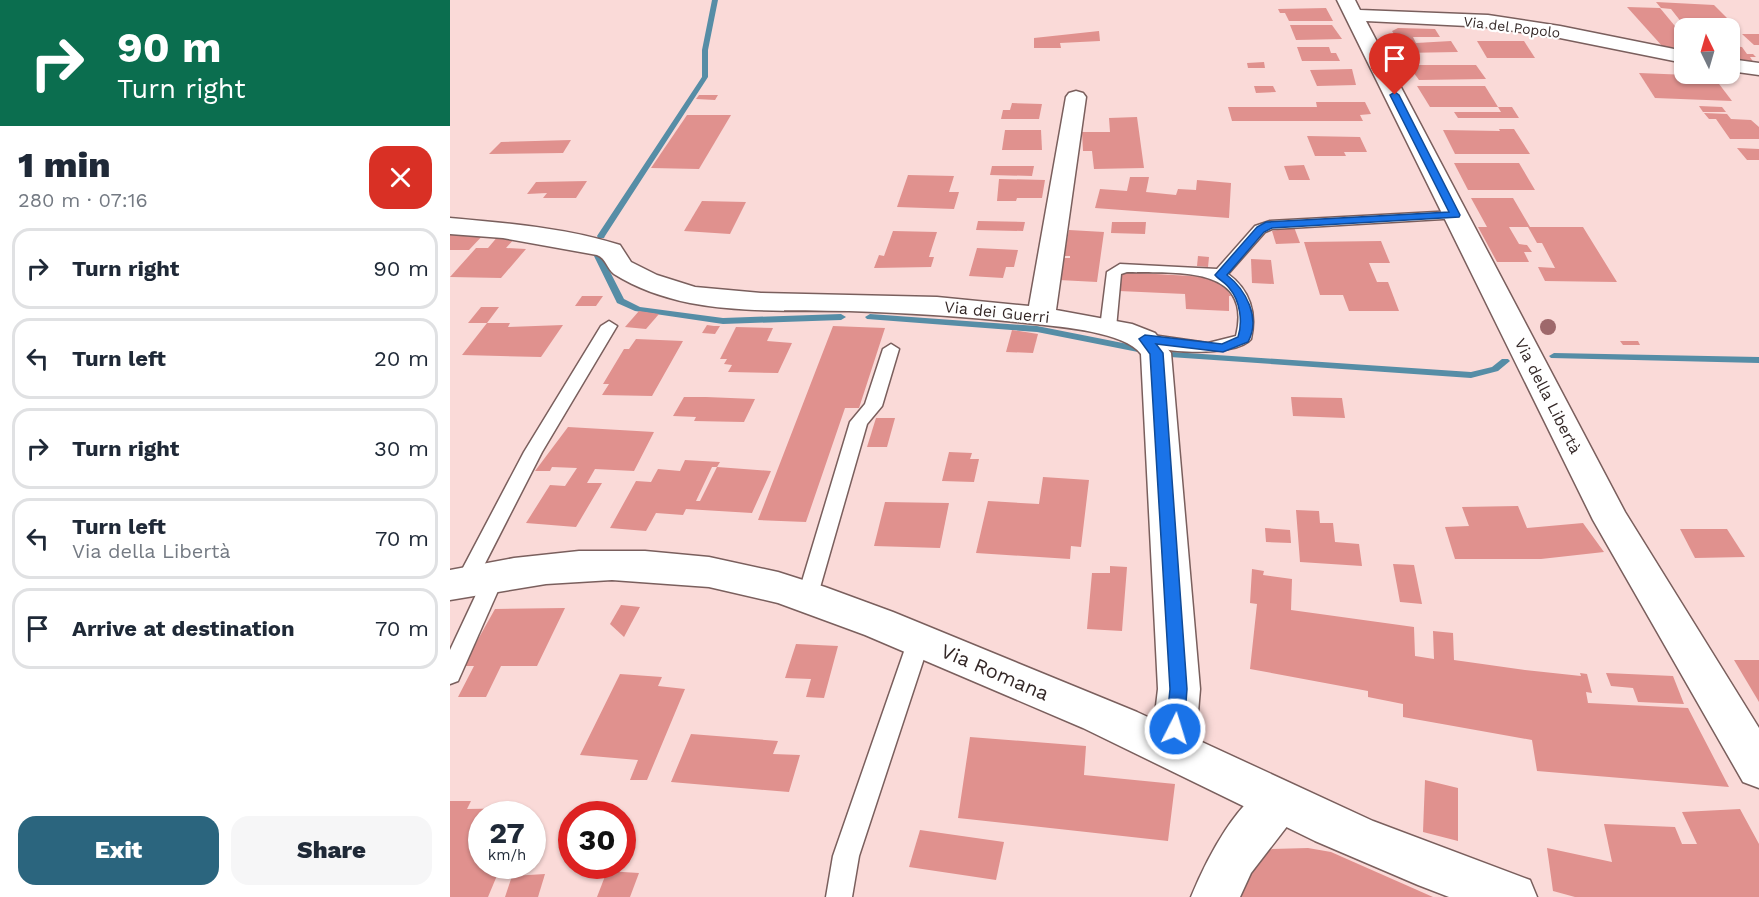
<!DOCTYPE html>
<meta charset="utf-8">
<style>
body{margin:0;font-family:"Work Sans",sans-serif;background:#f6f6f7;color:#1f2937;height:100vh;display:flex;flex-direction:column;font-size:22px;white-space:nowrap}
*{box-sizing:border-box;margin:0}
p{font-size:20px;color:#747a83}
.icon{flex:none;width:33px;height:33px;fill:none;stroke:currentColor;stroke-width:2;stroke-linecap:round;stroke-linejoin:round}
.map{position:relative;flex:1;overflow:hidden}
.sheet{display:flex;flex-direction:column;background:#fff;width:450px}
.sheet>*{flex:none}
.hud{background:#0b6e4f;color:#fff;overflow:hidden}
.needle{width:39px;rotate:355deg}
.tools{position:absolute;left:1224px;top:18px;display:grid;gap:12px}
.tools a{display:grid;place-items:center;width:66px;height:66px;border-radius:12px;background:#fff;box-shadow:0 2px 4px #0004;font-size:30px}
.speed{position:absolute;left:18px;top:801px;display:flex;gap:12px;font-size:30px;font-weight:700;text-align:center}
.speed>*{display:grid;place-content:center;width:78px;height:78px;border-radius:50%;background:#fff;box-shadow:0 2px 4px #0004;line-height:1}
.speed small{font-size:15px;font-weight:400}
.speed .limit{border:9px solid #d22;background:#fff;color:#111}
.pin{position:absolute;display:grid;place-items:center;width:51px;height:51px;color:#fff;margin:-62px -26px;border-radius:50% 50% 50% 0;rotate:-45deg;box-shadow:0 0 6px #0007}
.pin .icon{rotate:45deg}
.me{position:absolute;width:66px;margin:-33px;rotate:5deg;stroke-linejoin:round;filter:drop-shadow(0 0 4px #0008)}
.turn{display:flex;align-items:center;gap:21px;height:126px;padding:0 18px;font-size:27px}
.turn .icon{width:78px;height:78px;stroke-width:2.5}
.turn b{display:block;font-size:42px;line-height:51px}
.round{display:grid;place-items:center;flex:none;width:63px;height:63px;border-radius:18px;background:#f6f6f7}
.overview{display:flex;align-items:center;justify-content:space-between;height:102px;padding:0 18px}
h1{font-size:36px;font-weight:800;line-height:45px}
.button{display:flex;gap:12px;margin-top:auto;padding:12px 18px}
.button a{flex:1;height:69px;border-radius:18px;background:#2b657e;color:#fff;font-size:24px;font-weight:800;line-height:69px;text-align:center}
.button a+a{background:#f6f6f7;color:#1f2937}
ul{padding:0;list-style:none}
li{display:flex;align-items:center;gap:18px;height:81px;margin:0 12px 9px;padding:0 6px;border:3px solid #e0e1e3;border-radius:18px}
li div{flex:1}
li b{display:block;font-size:22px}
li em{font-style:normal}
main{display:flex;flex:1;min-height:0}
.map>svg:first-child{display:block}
</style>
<main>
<section class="sheet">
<div class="hud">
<div class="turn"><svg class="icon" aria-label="right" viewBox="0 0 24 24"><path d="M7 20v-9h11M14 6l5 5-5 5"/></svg><div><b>90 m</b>Turn right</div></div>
</div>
<div class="overview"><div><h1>1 min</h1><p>280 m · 07:16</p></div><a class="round" style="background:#d93025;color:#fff"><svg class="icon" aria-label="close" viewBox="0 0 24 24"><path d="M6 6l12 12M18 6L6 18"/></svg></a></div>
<ul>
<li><svg class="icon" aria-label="right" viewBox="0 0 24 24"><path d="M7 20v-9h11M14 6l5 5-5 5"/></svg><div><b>Turn right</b></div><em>90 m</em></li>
<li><svg class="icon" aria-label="left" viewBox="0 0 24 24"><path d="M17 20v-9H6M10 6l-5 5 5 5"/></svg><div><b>Turn left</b></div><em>20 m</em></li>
<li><svg class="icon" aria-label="right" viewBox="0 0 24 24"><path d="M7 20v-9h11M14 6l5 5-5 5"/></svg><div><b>Turn right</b></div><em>30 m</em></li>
<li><svg class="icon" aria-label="left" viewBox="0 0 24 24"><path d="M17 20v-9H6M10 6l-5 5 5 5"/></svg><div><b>Turn left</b><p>Via della Libertà</p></div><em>70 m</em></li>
<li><svg class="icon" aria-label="arrive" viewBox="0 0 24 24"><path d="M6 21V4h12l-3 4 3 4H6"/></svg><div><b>Arrive at destination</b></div><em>70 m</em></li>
</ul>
<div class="button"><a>Exit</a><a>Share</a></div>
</section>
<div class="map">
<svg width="1309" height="897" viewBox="0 0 1309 897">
<rect width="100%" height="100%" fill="#fadad8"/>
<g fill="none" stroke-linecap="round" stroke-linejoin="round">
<g fill="#568da6" fill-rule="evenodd">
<polygon points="262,0 268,0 258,50 258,77 155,236 154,238 148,238 147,236 252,77 252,50"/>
<polygon points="148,253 152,256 174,299 190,307 273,318 391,314 396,317 391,320 273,324 185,311 167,303 144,256"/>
<polygon points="420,314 587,326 693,347 698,350 693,353 587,332 417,319 415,317"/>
<polygon points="723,352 1021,372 1042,367 1052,359 1058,359 1060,361 1048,371 1021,378 720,357 718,355 720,353"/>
<polygon points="1104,353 1309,357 1309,363 1101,358 1099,356"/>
</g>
</g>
<g fill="#e0918e" fill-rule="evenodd">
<polygon points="1206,2 1264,5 1284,25 1232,23 1221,9 1211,8"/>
<polygon points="1177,7 1210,8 1234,37 1234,48 1213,47"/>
<polygon points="876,8 883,21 839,21 835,13 830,13 828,9"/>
<polygon points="840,25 882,25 892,39 846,40"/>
<polygon points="948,28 985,29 990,37 963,37 966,43 1001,41 1008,52 951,53 943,37 946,37 942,31"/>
<polygon points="649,31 650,41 610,43 611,48 584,48 584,38"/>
<polygon points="1292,34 1309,34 1309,45 1304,45"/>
<polygon points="1027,41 1074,41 1085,58 1037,58"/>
<polygon points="1280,46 1292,47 1297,54 1303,54 1306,57 1300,57 1304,63 1280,60"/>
<polygon points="847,47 879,47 881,53 886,53 890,61 852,61"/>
<polygon points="814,62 815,68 798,68 797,63"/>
<polygon points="958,65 1026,65 1036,79 969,80"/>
<polygon points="902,69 906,85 867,86 860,70"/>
<polygon points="1189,73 1263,76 1282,101 1205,98"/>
<polygon points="804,86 823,86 826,92 806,93"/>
<polygon points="967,86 1035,86 1048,107 980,107"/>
<polygon points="249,95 268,95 265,100 246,99"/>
<polygon points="866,102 915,102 921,114 910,115 913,121 782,121 778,107 867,107"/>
<polygon points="562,103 592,104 589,119 551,119 553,110 560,110"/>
<polygon points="1249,106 1272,107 1276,112 1253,112"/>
<polygon points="1048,107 1062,107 1069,118 1008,118 1004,112 1051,112"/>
<polygon points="1254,113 1277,114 1281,119 1301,120 1309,127 1309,139 1280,139 1266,119 1259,119"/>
<polygon points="237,115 281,115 249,169 201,168"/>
<polygon points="687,117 694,168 644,169 642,151 633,151 632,132 660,132 659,118"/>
<polygon points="1049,129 1064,129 1080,154 1005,154 993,130 1050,131"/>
<polygon points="555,130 591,130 592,150 552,150"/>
<polygon points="857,136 910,137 917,152 894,152 896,156 865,156"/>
<polygon points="121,140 113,153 39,154 51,142"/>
<polygon points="1287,148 1309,149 1309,160 1297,160"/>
<polygon points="1004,163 1069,163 1085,190 1018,190"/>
<polygon points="854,165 860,180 839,180 834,166"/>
<polygon points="542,166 584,166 582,176 540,175"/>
<polygon points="458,175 504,176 499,192 509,192 504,209 447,207"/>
<polygon points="680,177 699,177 696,192 726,195 728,189 746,190 747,180 781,183 779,218 645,208 650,189 677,191"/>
<polygon points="549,179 595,180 592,198 567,198 566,201 547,201"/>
<polygon points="137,181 126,198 93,198 97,193 77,194 86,182"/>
<polygon points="1021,198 1063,198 1080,227 1133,227 1167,282 1095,281 1088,267 1105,268 1092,243 1087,243 1078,227 1059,227 1069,244 1077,245 1082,252 1074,252 1079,262 1047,262 1028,227 1037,227"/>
<polygon points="252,201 296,202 280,234 234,231"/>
<polygon points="528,221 575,222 573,231 526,230"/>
<polygon points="662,222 696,222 695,234 661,233"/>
<polygon points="844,227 850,243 826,244 822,231"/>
<polygon points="0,230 35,233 19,250 0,250"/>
<polygon points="619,230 654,232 647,282 609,280 614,258 620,258 620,256 614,256"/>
<polygon points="443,231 487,232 479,257 484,257 481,267 424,268 429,255 434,256"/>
<polygon points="49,235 66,237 56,248 76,249 51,278 0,277 26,248 38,248"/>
<polygon points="931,241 940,263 919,263 927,282 938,282 949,311 899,311 893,295 870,295 854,242"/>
<polygon points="527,248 568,250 564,267 556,267 553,278 519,276"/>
<polygon points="748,256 759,257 758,267 747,266"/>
<polygon points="801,259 821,260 824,284 802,283"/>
<polygon points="671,272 758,277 771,280 781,296 779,296 779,311 736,309 735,294 669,291"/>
<polygon points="132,296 153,296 146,306 125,306"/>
<polygon points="31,307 49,307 37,323 18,323"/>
<polygon points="189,311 209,314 196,329 175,327"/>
<polygon points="37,323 60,323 58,327 113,325 91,357 12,355"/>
<polygon points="257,325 264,326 270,326 265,334 252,333"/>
<polygon points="383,326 435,328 409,408 395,408 356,522 308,520"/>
<polygon points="286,327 323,328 317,341 342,343 328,373 278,372 282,365 274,364 277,359 270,359"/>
<polygon points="562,330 588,334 583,353 556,352"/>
<polygon points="186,339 233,341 202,396 152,395 159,384 153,384 174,349 179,349"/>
<polygon points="1170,341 1188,341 1190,345 1173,345"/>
<polygon points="234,397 256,397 305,399 294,422 244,421 246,417 223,416"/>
<polygon points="841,397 892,398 895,418 843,416"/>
<polygon points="426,418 445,418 437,447 417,447"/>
<polygon points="118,427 204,432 184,471 145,469 137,483 152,483 126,527 76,523 100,485 115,486 127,468 102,467 100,471 85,471"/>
<polygon points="499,452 522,453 520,459 529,459 524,482 492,481"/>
<path d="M 235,460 L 270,462 L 267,467 L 321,471 L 302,513 L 236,509 L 233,515 L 206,513 L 196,531 L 160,528 L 186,481 L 201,482 L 208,469 L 230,471 ZM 262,467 L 267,467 L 250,501 L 246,501 Z"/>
<polygon points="593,477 639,480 631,547 621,546 620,559 526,553 538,501 589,504"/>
<polygon points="435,502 499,503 490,548 424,546"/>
<polygon points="1068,506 1077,528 1133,523 1154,552 1091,559 1005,559 995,527 1019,526 1012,507"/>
<polygon points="846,510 869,511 870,523 883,523 885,542 909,544 912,566 850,562"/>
<polygon points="815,528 840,530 841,543 816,542"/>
<polygon points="1230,529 1277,529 1295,557 1245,558"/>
<polygon points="943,564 964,565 972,604 950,602"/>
<polygon points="660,566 677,567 672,631 637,629 642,573 660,573"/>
<polygon points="802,569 814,571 813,575 842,579 841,610 964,627 965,656 984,659 983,631 1003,633 1004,660 1075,670 1131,676 1130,673 1137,674 1142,693 1136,692 1138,703 1238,708 1279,787 1087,771 1082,740 953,717 953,704 918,697 918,691 800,669 807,604 800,603"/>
<polygon points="171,605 190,607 174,637 160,624"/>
<polygon points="115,608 87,666 51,666 36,697 8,697 24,666 13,666 45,609"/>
<polygon points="346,644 388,646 374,698 356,697 361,679 335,678"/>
<polygon points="1284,660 1309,660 1309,702"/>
<polygon points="1156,673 1223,676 1234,704 1188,702 1183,688 1161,686"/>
<polygon points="170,674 212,677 208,686 235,689 197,780 180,780 188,760 130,755"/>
<polygon points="241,734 328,741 323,754 350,755 339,792 221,782"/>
<polygon points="520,737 636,746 634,775 725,784 718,841 508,818"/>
<polygon points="975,780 1008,788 1008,841 973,832"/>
<polygon points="0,801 21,801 17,809 75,808 72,814 32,814 32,866 51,866 38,897 0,897"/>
<polygon points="1290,809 1309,844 1309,897 1125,897 1103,891 1097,848 1162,862 1154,824 1225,827 1232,844 1247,844 1232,812"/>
<polygon points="470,830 554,842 546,880 459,867"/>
<polygon points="858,848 881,852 983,897 783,897 803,860 822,849"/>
<polygon points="157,871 189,873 180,897 147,897"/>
<polygon points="95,874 88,897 55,897 62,876"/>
</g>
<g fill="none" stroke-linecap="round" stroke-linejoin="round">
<g stroke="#7a5f5d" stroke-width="3">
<g id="service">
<path d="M 1005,211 L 1012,215 L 1010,218 L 822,229 L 815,232 L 778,274 C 800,290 807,313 801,339 C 786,358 699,354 687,339 L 695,334 L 758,343 L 786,336 C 804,263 723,274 677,272 L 671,274 L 666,328 L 658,333 L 650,328 L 657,272 L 670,264 L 767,269 L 805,226 L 820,221 Z"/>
<polygon points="159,321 167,326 92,452 23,587 16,589 9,587 6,581 74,452 151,326"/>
<polygon points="441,344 449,349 432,406 417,424 367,598 364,604 357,606 350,604 347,598 400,422 415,404 433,349"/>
<polygon points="45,567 52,569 55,575 8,681 0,684 0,650 38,569"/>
<polygon points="469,631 477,634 480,640 409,856 402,897 376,897 383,856 458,640 461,634"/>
</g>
</g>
<g stroke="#7a5f5d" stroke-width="3">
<g id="minor">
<polygon points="887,0 905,0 910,10 1038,15 1110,26 1234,51 1234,63 1110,38 1038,27 916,21 1175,512 1309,728 1309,788 1293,782 1143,520"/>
<polygon points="1280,59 1309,63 1309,75 1280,71"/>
<path d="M 626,91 L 633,93 L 636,97 L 606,310 L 682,324 L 705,333 L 721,353 L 750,689 L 745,748 L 738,762 L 723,768 L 708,762 L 701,748 L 708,689 L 691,354 C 675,332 612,327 585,324 C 522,317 461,313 399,311 C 347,310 292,313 240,303 C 215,298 186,288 164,274 C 157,269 156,258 147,255 L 53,238 L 0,234 L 0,218 C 56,223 117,228 170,245 L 181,262 L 207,275 L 245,287 L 311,293 L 487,297 L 579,306 L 616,97 L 619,93 Z"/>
<path d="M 829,779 L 845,786 L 852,801 L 845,816 L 801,873 L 790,897 L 741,897 C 757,858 788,796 829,779 Z"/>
</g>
</g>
<g stroke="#7a5f5d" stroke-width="3">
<polygon id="tertiary" points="129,551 195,551 259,557 328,572 375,587 443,612 687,712 923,821 1080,880 1087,897 999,897 968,885 865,841 633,728 415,635 328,603 259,587 162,580 96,584 0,600 0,570 64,558"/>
</g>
<use href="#service" fill="#fff" fill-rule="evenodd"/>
<use href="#minor" fill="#fff" fill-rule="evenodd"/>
<use href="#tertiary" fill="#fff" fill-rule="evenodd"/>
</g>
<circle fill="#9e686b" cx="1098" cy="327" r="8"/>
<path fill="#1a73e8" stroke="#114b97" stroke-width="1.5" d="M 945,92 L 949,95 L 1010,215 L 1009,217 L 822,228 L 814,232 L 777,275 C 796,290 811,318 798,342 L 773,352 L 706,344 L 713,353 L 737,689 L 734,729 L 731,734 L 725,737 L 719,734 L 716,729 L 720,689 L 700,354 L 689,339 L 695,335 L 772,344 L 788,337 C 793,322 790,301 780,289 C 776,283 769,280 765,275 L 807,227 L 816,222 L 999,212 L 940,95 Z"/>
<g text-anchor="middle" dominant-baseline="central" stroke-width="4.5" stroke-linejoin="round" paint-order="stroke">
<g font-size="14" fill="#342827" stroke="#fff">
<text transform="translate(1062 27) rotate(7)">Via del Popolo</text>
</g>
<g font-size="16" fill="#342827" stroke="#fff">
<text transform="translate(547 312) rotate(6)">Via dei Guerri</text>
<text transform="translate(1098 396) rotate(63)">Via della Libertà</text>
</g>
<g font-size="20" fill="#342827" stroke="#fff">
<text transform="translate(545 672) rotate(23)">Via Romana</text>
</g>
</g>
</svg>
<div class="tools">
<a><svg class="needle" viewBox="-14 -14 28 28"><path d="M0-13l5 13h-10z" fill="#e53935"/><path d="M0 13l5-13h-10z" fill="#747a83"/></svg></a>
</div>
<div class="speed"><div>27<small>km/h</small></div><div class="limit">30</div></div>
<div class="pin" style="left:945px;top:95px;background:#d93025"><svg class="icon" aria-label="arrive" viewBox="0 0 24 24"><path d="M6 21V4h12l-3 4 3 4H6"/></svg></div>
<svg class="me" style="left:725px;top:729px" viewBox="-20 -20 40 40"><circle r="17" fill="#1a73e8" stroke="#fff" stroke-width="3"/><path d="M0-11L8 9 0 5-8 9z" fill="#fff"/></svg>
</div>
</main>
